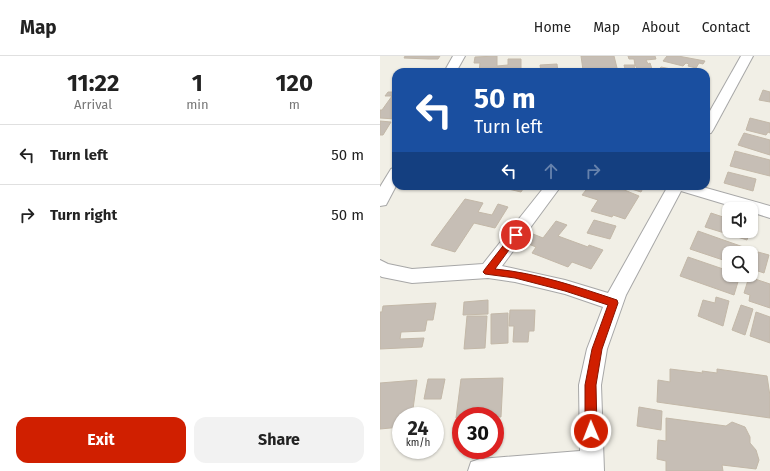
<!DOCTYPE html>
<style>
body{margin:0;font-family:"Fira Sans",sans-serif;background:#f2f2f2;color:#222;height:100vh;display:flex;flex-direction:column;font-size:15px;white-space:nowrap}
*{box-sizing:border-box;margin:0}
p{font-size:13px;color:#767676}
.icon{flex:none;width:22px;height:22px;fill:none;stroke:currentColor;stroke-width:2;stroke-linecap:round;stroke-linejoin:round}
.map{position:relative;flex:1;overflow:hidden}
.sheet{display:flex;flex-direction:column;background:#fff;width:380px}
.sheet>*{flex:none}
.guide{position:absolute;left:12px;top:12px;width:318px;height:122px;border-radius:12px;box-shadow:0 1px 3px #0004;background:#1a4fa0;color:#fff;overflow:hidden}
.buttons{position:absolute;left:342px;top:146px;display:grid;gap:8px}
.buttons a{display:grid;place-items:center;width:36px;height:36px;border-radius:8px;background:#fff;box-shadow:0 1px 3px #0004;font-size:20px}
.speed{position:absolute;left:12px;top:351px;display:flex;gap:8px;font-size:20px;font-weight:700;text-align:center}
.speed>*{display:grid;place-content:center;width:52px;height:52px;border-radius:50%;background:#fff;box-shadow:0 1px 3px #0004;line-height:1}
.speed small{font-size:10px;font-weight:400}
.speed .limit{border:6px solid #d22;background:#fff;color:#111}
.pin{position:absolute;display:grid;place-items:center;width:34px;height:34px;color:#fff;margin:-17px;border:2px solid #fff;border-radius:50%;box-shadow:0 1px 4px #0007}
.me{position:absolute;width:44px;margin:-22px;rotate:359deg;stroke-linejoin:round;filter:drop-shadow(0 0 3px #0008)}
.turn{display:flex;align-items:center;gap:14px;height:84px;padding:0 16px;font-size:18px}
.turn .icon{width:52px;height:52px;stroke-width:2.5}
.turn b{display:block;font-size:28px;line-height:34px}
.lanes{display:flex;align-items:center;height:38px;padding:0 16px;background:#0003;justify-content:center;gap:20px;direction:ltr}
.lanes .off{opacity:.35}
.eta{display:flex;justify-content:space-evenly;align-items:center;height:68px;text-align:center}
.eta b{font-size:24px;font-weight:700;line-height:28px}
.button{display:flex;gap:8px;margin-top:auto;padding:8px 16px}
.button a{flex:1;height:46px;border-radius:12px;background:#d01f00;color:#fff;font-size:16px;font-weight:700;line-height:46px;text-align:center}
.button a+a{background:#f2f2f2;color:#222}
ul{padding:0;list-style:none}
li{display:flex;align-items:center;gap:12px;height:60px;padding:0 16px;border-top:1px solid #e0e0e0}
li div{flex:1}
li b{display:block;font-size:15px}
li em{font-style:normal}
header{display:flex;align-items:center;gap:24px;box-sizing:border-box;height:56px;padding:0 20px;background:#fff;border-bottom:1px solid #e0e0e0}
header strong{font-size:19px}
nav{display:flex;gap:22px;margin-inline-start:auto;font-size:14px}
main{display:flex;flex:1;min-height:0}
.map>svg:first-child{display:block}
</style>
<header>
<strong>Map</strong>
<nav><a>Home</a><a>Map</a><a>About</a><a>Contact</a></nav>
</header>
<main>
<section class="sheet">
<div class="eta">
<div><b>11:22</b><p>Arrival</p></div>
<div><b>1</b><p>min</p></div>
<div><b>120</b><p>m</p></div>
</div>
<ul>
<li><svg class="icon" aria-label="left" viewBox="0 0 24 24"><path d="M17 20v-9H6M10 6l-5 5 5 5"/></svg><div><b>Turn left</b></div><em>50 m</em></li>
<li><svg class="icon" aria-label="right" viewBox="0 0 24 24"><path d="M7 20v-9h11M14 6l5 5-5 5"/></svg><div><b>Turn right</b></div><em>50 m</em></li>
</ul>
<div class="button"><a>Exit</a><a>Share</a></div>
</section>
<div class="map">
<svg width="390" height="415" viewBox="0 0 390 415">
<rect width="100%" height="100%" fill="#f1efe6"/>
<g fill="#c6beb5" stroke="#c3b8a8">
<polygon points="25,0 60,0 58,3 49,3 24,2"/>
<polygon points="117,0 117,10 128,9 128,3 141,3 141,16 99,16 100,7 94,7 95,1"/>
<polygon points="201,0 234,0 238,16 203,14"/>
<polygon points="248,0 275,0 276,3 266,4 268,8 270,7 272,13 257,14 256,10 254,10 255,13 248,14 245,13 244,9 255,9 254,3 249,3"/>
<polygon points="287,0 298,0 325,5 323,8 319,7 316,12 308,10 309,8 306,7 303,10 283,5"/>
<polygon points="177,8 178,16 161,16 160,9"/>
<polygon points="281,11 301,15 301,13 314,16 277,16"/>
<polygon points="383,34 390,36 390,46 379,44"/>
<polygon points="8,36 16,36 16,63 0,62 0,54 2,54 12,40 5,40"/>
<polygon points="370,62 390,67 390,77 388,76 386,79 366,74"/>
<polygon points="0,65 11,66 3,79 0,79"/>
<polygon points="364,77 390,84 390,99 358,89"/>
<polygon points="355,95 390,104 390,120 350,110"/>
<polygon points="348,116 376,123 373,135 344,127"/>
<polygon points="125,130 145,130 141,136 124,132"/>
<polygon points="203,130 241,130 243,131 242,133 259,140 245,163 233,159 232,161 211,155 218,144 202,139 206,134 201,132"/>
<polygon points="246,130 264,130 261,136 245,131"/>
<polygon points="85,143 103,147 98,156 112,159 118,148 128,151 115,172 94,167 75,196 51,189"/>
<polygon points="331,157 349,163 349,175 370,175 367,184 325,171"/>
<polygon points="214,164 236,170 230,183 207,177"/>
<polygon points="176,165 187,169 178,180 208,191 209,189 223,194 211,213 192,206 188,211 152,197 156,191 146,187 153,178 163,182"/>
<polygon points="318,175 369,193 368,197 349,197 349,206 310,193"/>
<polygon points="378,196 389,199 384,217 372,213"/>
<polygon points="308,201 349,215 349,219 360,219 354,239 300,220"/>
<polygon points="369,221 390,228 390,252 369,245 370,239 364,237"/>
<polygon points="336,241 349,245 343,270 318,260 323,244 335,247"/>
<polygon points="108,244 108,258 83,259 84,246"/>
<polygon points="56,247 53,264 47,264 45,275 21,276 20,283 44,282 42,291 0,293 0,256 2,256 3,250"/>
<polygon points="361,249 373,253 365,279 352,274"/>
<polygon points="130,254 155,254 154,275 149,275 148,286 133,286 134,270 129,270"/>
<polygon points="376,256 390,261 390,287 370,280"/>
<polygon points="128,257 128,287 111,288 111,258"/>
<polygon points="87,260 107,260 105,292 84,293"/>
<polygon points="290,313 323,317 322,315 337,317 337,313 387,320 390,340 390,362 277,346 278,324 290,326"/>
<polygon points="123,322 121,361 81,360 81,362 76,362 81,323"/>
<polygon points="48,323 65,323 61,343 44,343"/>
<polygon points="37,324 32,360 21,360 21,371 0,373 0,327"/>
<polygon points="259,351 282,355 281,374 257,370"/>
<polygon points="286,362 346,370 352,366 365,371 370,381 370,387 376,394 379,404 376,413 342,409 343,415 286,415 286,405 277,403 278,384 286,385"/>
</g>
<g fill="none" stroke-linecap="round" stroke-linejoin="round">
<g stroke="#a7a7a7" stroke-width="2">
<g id="minor">
<polygon points="73,0 85,0 76,16 64,16"/>
<polygon points="361,0 373,0 333,74 331,77 326,78 326,62"/>
<polygon points="16,111 16,130 6,149 0,150 0,131 11,113"/>
<polygon points="165,130 181,130 122,210 185,224 228,237 288,130 319,130 390,150 390,162 371,156 371,153 361,153 301,135 246,239 227,293 221,329 224,415 88,415 91,406 100,403 200,395 199,329 207,293 223,251 185,238 135,226 108,222 32,227 2,221 0,220 0,204 8,208 32,213 103,208"/>
</g>
</g>
<use href="#minor" fill="#fff" fill-rule="evenodd"/>
</g>
<path fill="#d01f00" stroke="#871400" d="M 136,176 L 140,179 L 115,213 C 157,217 198,231 237,244 L 238,247 L 222,293 L 216,329 L 217,375 L 215,379 L 211,381 L 207,379 L 205,375 L 205,329 L 212,293 L 228,249 L 185,235 L 135,222 L 105,218 L 103,216 L 105,213 L 133,177 Z"/>
</svg>
<div class="buttons">
<a><svg class="icon" aria-label="sound" viewBox="0 0 24 24"><path d="M4 9h4l5-4v14l-5-4H4zM17 9q2 3 0 6"/></svg></a>
<a><svg class="icon" aria-label="search" viewBox="0 0 24 24"><circle cx="10" cy="10" r="6"/><path d="M15 15l6 6"/></svg></a>
</div>
<div class="speed"><div>24<small>km/h</small></div><div class="limit">30</div></div>
<div class="pin" style="left:136px;top:179px;background:#d93025"><svg class="icon" aria-label="arrive" viewBox="0 0 24 24"><path d="M6 21V4h12l-3 4 3 4H6"/></svg></div>
<svg class="me" style="left:211px;top:375px" viewBox="-20 -20 40 40"><circle r="17" fill="#d01f00" stroke="#fff" stroke-width="3"/><path d="M0-11L8 9 0 5-8 9z" fill="#fff"/></svg>
<div class="guide">
<div class="turn"><svg class="icon" aria-label="left" viewBox="0 0 24 24"><path d="M17 20v-9H6M10 6l-5 5 5 5"/></svg><div><b>50 m</b>Turn left</div></div>
<div class="lanes"><svg class="icon" aria-label="left" viewBox="0 0 24 24"><path d="M17 20v-9H6M10 6l-5 5 5 5"/></svg><svg class="icon off" aria-label="ahead" viewBox="0 0 24 24"><path d="M12 20V5M6 11l6-6 6 6"/></svg><svg class="icon off" aria-label="right" viewBox="0 0 24 24"><path d="M7 20v-9h11M14 6l5 5-5 5"/></svg></div>
</div>
</div>
</main>
